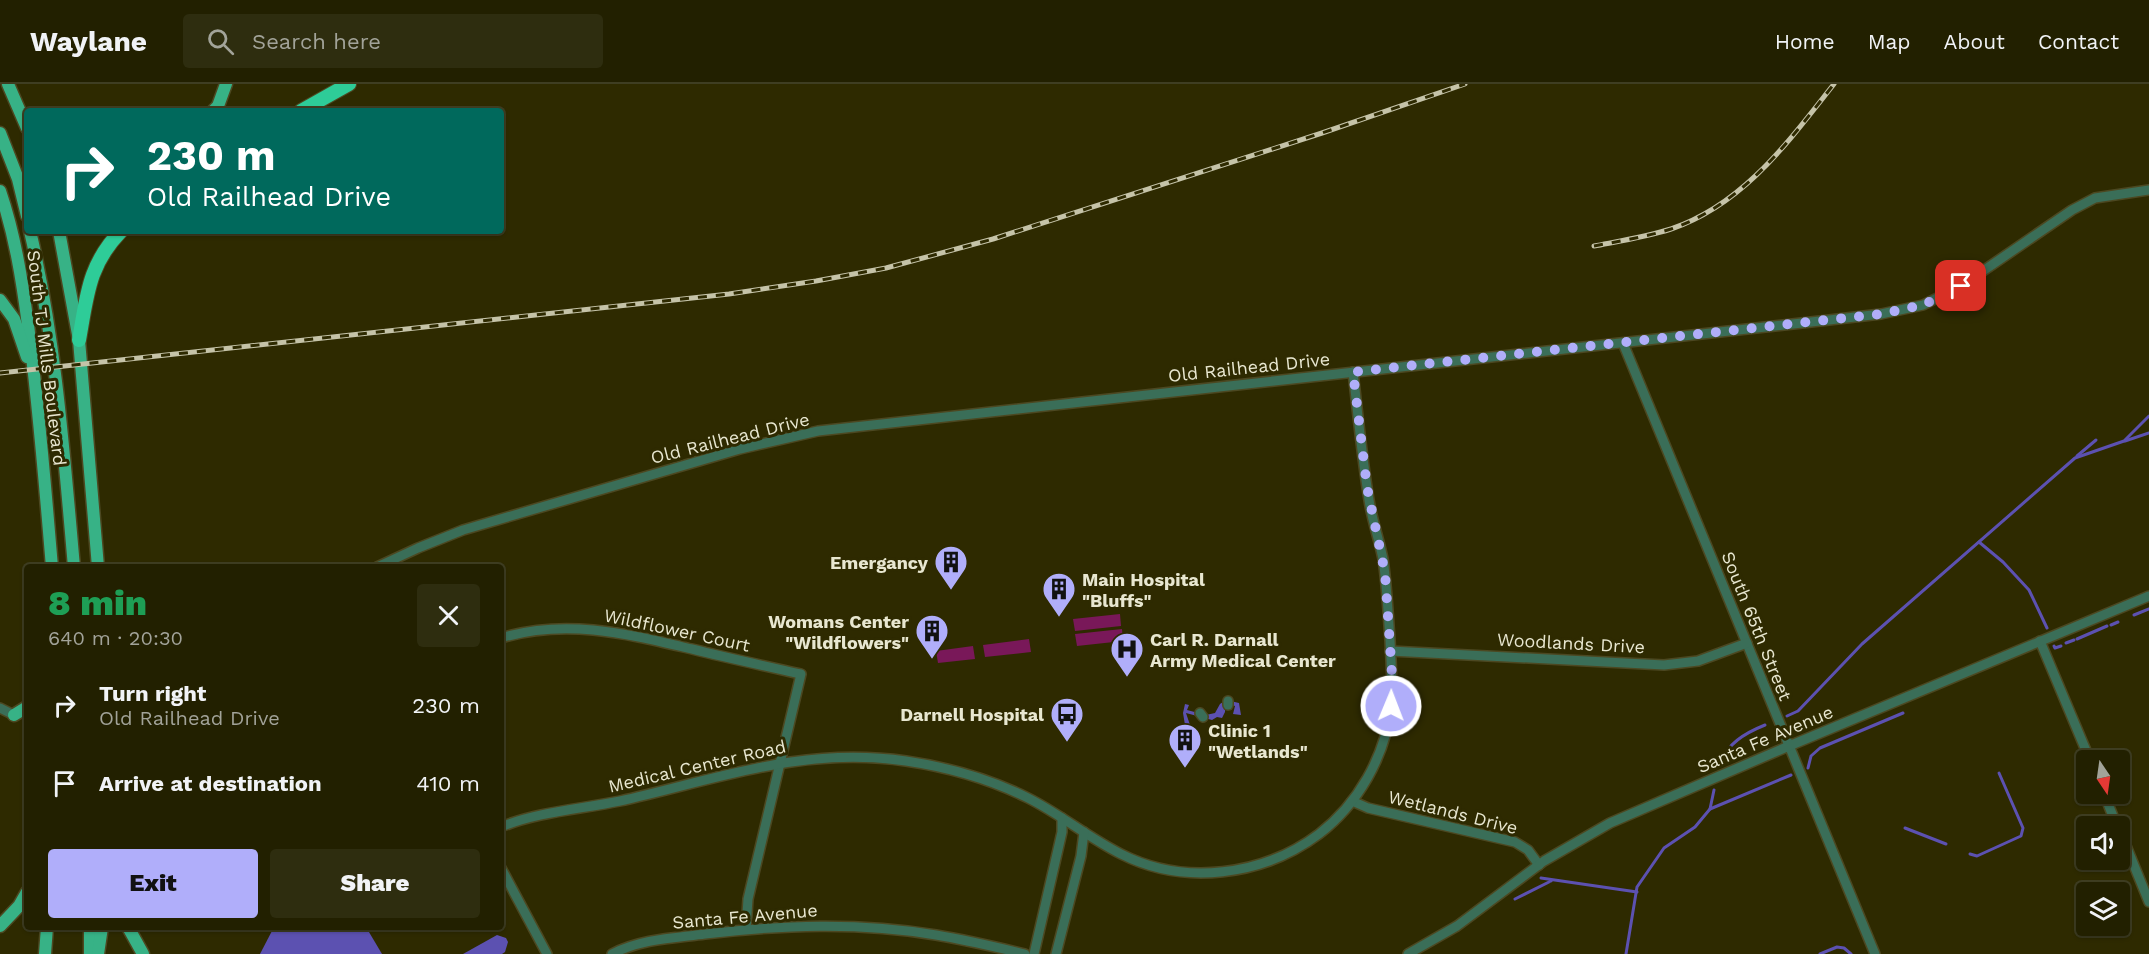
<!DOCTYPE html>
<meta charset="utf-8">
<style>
body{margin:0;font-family:"Work Sans",sans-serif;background:#2e2d0f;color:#f1f3f6;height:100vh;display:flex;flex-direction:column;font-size:22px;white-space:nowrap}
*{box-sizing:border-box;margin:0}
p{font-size:20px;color:#a2a399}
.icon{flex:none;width:33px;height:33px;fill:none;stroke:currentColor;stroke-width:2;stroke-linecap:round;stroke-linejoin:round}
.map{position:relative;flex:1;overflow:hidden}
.panel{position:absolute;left:24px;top:480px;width:480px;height:366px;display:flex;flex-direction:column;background:#222000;border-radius:6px;box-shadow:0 2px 4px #0004,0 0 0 2px #3f3e22}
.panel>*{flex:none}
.hud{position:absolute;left:24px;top:24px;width:480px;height:126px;border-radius:6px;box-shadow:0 2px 4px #0004,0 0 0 2px #3f3e22;background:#00695c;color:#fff;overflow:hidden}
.needle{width:39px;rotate:167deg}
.controls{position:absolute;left:2076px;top:666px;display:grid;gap:12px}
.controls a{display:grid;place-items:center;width:54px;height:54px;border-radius:6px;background:#222000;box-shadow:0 2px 4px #0004,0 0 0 2px #3f3e22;font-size:30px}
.pin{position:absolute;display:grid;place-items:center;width:51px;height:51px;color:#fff;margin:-26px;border-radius:12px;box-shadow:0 3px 9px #0006}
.me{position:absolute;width:66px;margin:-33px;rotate:1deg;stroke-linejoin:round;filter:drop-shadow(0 0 4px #0008)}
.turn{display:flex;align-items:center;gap:21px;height:126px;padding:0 24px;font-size:27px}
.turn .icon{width:78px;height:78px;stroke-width:2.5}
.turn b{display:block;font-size:42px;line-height:51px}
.round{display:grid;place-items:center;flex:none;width:63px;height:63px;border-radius:6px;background:#2e2d0f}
.head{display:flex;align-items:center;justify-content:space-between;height:102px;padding:0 24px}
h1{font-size:36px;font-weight:800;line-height:45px;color:#1e9e55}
.primary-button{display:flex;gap:12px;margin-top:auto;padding:12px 24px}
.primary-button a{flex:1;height:69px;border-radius:6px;background:#b0aefa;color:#111;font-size:24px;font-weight:800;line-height:69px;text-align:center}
.primary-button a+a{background:#2e2d0f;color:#f1f3f6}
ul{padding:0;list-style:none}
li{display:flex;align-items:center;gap:18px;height:78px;padding:0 24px}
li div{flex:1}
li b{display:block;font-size:22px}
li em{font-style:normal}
header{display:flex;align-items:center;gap:36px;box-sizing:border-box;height:84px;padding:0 30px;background:#222000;border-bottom:2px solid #3f3e22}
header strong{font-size:28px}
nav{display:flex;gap:33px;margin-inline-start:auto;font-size:21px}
.search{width:420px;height:54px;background:#2e2d0f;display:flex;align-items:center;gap:15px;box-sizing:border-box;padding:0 21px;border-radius:6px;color:#a2a399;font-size:22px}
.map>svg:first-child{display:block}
</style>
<header>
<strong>Waylane</strong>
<div class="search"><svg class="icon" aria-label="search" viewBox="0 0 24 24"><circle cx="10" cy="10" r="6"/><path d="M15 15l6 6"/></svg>Search here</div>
<nav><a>Home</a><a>Map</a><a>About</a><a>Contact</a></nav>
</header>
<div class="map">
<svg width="2149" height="870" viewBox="0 0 2149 870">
<rect width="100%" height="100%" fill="#2e2a00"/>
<g fill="#791859">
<polygon points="1120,530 1121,542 1075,547 1073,535"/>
<polygon points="1122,545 1123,557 1077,562 1075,550"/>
<polygon points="1029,555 1031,568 985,573 983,561"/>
<polygon points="973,562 975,575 938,579 936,567"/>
</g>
<g fill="#5c51b1">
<polygon points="1226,616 1239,619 1241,631 1233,630 1235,622 1229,620 1225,622 1225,628 1222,634 1217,633 1212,636 1186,629 1191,644 1180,645 1185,641 1183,629 1185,620 1189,621 1187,626 1206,631 1215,629 1220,620"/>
<polygon points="274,843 366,843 382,870 260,870"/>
<polygon points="497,851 506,854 508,858 505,868 502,870 463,870"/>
</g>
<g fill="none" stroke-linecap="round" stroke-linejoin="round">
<g stroke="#5c51b1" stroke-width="3">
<polyline points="2125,357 2149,349"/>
<polyline points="2077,372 2096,356"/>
<polyline points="1979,458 2003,478 2029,506 2047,544"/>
<polyline points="2134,531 2149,525"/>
<polyline points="2111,541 2118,538"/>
<polyline points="2077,555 2107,542"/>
<polyline points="2066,559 2074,556"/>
<polyline points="2054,562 2055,564 2061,562"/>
<polyline points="1787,632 1798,627 1862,560 2075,374 2124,357 2149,332"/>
<path d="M 1724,674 C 1729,657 1750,647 1765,641"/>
<polyline points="1808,684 1811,672 1820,664 1903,629"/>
<polyline points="1710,725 1791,691"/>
<polyline points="1905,744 1946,760"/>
<polyline points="1970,770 1977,772 2021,752 2023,744 1999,689"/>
<polyline points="1541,794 1637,808"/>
<polyline points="1515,815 1551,797"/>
<polyline points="1626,870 1637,803 1664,764 1695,743 1710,725 1714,706"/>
<polyline points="1820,870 1837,863 1844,864 1851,870"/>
</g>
<g stroke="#4c4821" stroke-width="12">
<g id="minor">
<polyline points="1623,259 1875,870"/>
<polyline points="377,483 418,464 463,446 740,365 818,347 1829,236 1881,230 1923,221 1961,202 2072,126 2095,114 2149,106"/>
<path d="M 501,554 C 566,534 628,550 692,565 C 728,574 765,582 801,590 L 748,815 L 746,845"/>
<polyline points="2040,557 2090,676"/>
<polyline points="1390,567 1664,581 1698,577 1747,559"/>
<polyline points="1228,617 1228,621"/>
<polyline points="0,624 14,631"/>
<polyline points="1200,629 1203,633"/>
<polyline points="2104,710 2117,742"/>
<polyline points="1352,717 1368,724 1515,758 1528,766 1539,781"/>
<path d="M 501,743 C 536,728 582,725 620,717 C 718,695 802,662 906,677 C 947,683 990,695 1028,714 C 1060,730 1089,754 1121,770 C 1184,802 1263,792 1319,750 C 1358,720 1385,673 1391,623 C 1393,601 1391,578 1390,556 C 1388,529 1387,502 1383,475 C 1379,455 1372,436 1369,416 C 1362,374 1358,331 1353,288"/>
<polyline points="2120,747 2149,818"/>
<polyline points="501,784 547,870"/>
<path d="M 612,870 C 641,855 674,854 705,850 C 782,841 859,838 936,851 C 966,856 996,863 1025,870"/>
<polyline points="1034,870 1062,748 1062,734"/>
<polyline points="1056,870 1081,772 1084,748"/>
<polyline points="1408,870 1457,842 1544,777 1610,739 1789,662 2149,512"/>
</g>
</g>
<g stroke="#4c4821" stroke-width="15">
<g id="major">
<polyline points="8,0 27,44"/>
<polyline points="213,27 218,22 226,0"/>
<polyline points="0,49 18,95 27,132"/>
<path d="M 0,107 C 15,151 22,196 28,241 C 39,322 45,402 52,483"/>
<path d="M 30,147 C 56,257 64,371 74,483"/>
<polyline points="59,147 79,256 98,483"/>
<polyline points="0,216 14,235 27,273"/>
<polyline points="14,631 27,623"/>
<polyline points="0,842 19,822 27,808"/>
<polyline points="128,843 143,870"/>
<polyline points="45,870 47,843"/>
<polyline points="90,870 90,843"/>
<polyline points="98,870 102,843"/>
</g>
</g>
<g stroke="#4c4821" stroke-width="16">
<g id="highway">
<polyline points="301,27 349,0"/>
<path d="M 79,256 C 87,212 88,181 121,147"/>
</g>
</g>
<use href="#minor" stroke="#3a6e58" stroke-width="9"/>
<use href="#major" stroke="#37b286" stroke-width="12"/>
<use href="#highway" stroke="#2ecc98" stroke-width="14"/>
<g stroke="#c5c3a8" stroke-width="5">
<g id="rail">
<path d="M 1594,162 C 1620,157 1646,153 1671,145 C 1744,120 1788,58 1834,0"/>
<polyline points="0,289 729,210 816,197 886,184 993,155 1322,49 1465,0"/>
</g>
</g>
<use href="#rail" stroke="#2e2a00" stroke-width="3" stroke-dasharray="9" stroke-linecap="butt"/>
</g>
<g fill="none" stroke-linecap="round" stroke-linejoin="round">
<polyline stroke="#b0aefa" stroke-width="10" stroke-dasharray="0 18" points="1391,622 1392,591 1385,489 1367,403 1353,288 1881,230 1923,221 1961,202"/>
</g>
<defs>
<g id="building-pin" transform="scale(1.725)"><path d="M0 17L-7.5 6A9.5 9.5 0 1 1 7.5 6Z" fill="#b0aefa" stroke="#2e2a00"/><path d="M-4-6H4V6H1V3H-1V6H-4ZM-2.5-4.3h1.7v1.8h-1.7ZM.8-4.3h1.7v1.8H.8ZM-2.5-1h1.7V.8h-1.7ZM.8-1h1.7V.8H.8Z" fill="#111"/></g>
<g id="hospital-pin" transform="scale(1.725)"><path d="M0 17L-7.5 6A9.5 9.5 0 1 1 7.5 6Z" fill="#b0aefa" stroke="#2e2a00"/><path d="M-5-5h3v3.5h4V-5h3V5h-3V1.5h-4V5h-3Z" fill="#111"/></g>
<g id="bus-pin" transform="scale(1.725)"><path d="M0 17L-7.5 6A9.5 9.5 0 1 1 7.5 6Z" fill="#b0aefa" stroke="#2e2a00"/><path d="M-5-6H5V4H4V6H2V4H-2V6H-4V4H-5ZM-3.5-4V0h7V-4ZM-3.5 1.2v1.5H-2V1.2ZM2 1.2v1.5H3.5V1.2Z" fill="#111"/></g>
</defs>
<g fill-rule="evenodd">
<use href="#building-pin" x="951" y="478"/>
<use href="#building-pin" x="1059" y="505"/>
<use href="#building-pin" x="932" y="547"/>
<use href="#hospital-pin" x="1127" y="565"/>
<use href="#bus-pin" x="1067" y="630"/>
<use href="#building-pin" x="1185" y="656"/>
</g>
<g text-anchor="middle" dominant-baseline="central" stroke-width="6" stroke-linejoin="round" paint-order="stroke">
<g font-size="18" fill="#e8e7d0" stroke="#2e2a00">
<text transform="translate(47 274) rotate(83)">South TJ Mills Boulevard</text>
<text transform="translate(1249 283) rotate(-6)">Old Railhead Drive</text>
<text transform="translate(730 354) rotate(-14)">Old Railhead Drive</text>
<text transform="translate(1757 542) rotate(68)">South 65th Street</text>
<text transform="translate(677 546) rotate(12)">Wildflower Court</text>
<text transform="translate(1571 559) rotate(3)">Woodlands Drive</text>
<text transform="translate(1765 655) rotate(-23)">Santa Fe Avenue</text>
<text transform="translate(697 682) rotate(-13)">Medical Center Road</text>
<text transform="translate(1453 728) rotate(14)">Wetlands Drive</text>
<text transform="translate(745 832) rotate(-5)">Santa Fe Avenue</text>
</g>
<g font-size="18" font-weight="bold" fill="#e8e7d0" stroke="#2e2a00" text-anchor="end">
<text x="928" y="478">Emergancy</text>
<text x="1082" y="495" text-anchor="start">Main Hospital<tspan x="1082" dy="21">"Bluffs"</tspan></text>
<text x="909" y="537">Womans Center<tspan x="909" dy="21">"Wildflowers"</tspan></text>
<text x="1150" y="555" text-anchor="start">Carl R. Darnall<tspan x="1150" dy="21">Army Medical Center</tspan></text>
<text x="1044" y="630">Darnell Hospital</text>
<text x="1208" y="646" text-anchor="start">Clinic 1<tspan x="1208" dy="21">"Wetlands"</tspan></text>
</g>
</g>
</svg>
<div class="controls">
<a><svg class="needle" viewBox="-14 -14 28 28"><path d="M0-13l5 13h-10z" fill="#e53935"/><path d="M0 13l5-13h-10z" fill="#a2a399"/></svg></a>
<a><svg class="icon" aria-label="sound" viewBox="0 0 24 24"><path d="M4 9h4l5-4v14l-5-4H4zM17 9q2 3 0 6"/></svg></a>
<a><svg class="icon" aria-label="layers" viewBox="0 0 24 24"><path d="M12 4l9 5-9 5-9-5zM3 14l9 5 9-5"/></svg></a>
</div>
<div class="pin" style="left:1961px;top:202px;background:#d93025"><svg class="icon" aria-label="arrive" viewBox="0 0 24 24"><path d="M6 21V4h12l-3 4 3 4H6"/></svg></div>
<svg class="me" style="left:1391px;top:622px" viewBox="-20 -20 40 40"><circle r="17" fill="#b0aefa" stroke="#fff" stroke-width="3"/><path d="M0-11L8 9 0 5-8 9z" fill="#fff"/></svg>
<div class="hud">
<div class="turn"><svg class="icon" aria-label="right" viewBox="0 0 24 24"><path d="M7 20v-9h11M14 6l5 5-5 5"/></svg><div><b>230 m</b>Old Railhead Drive</div></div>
</div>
<section class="panel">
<div class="head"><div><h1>8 min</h1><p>640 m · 20:30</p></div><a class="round"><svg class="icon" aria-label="close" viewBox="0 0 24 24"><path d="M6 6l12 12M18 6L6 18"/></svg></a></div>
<ul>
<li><svg class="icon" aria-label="right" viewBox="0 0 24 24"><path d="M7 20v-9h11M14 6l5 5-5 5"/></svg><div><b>Turn right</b><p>Old Railhead Drive</p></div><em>230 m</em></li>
<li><svg class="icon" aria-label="arrive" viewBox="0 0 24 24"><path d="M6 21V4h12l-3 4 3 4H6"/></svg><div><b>Arrive at destination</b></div><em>410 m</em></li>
</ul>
<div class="primary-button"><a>Exit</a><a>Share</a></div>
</section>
</div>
